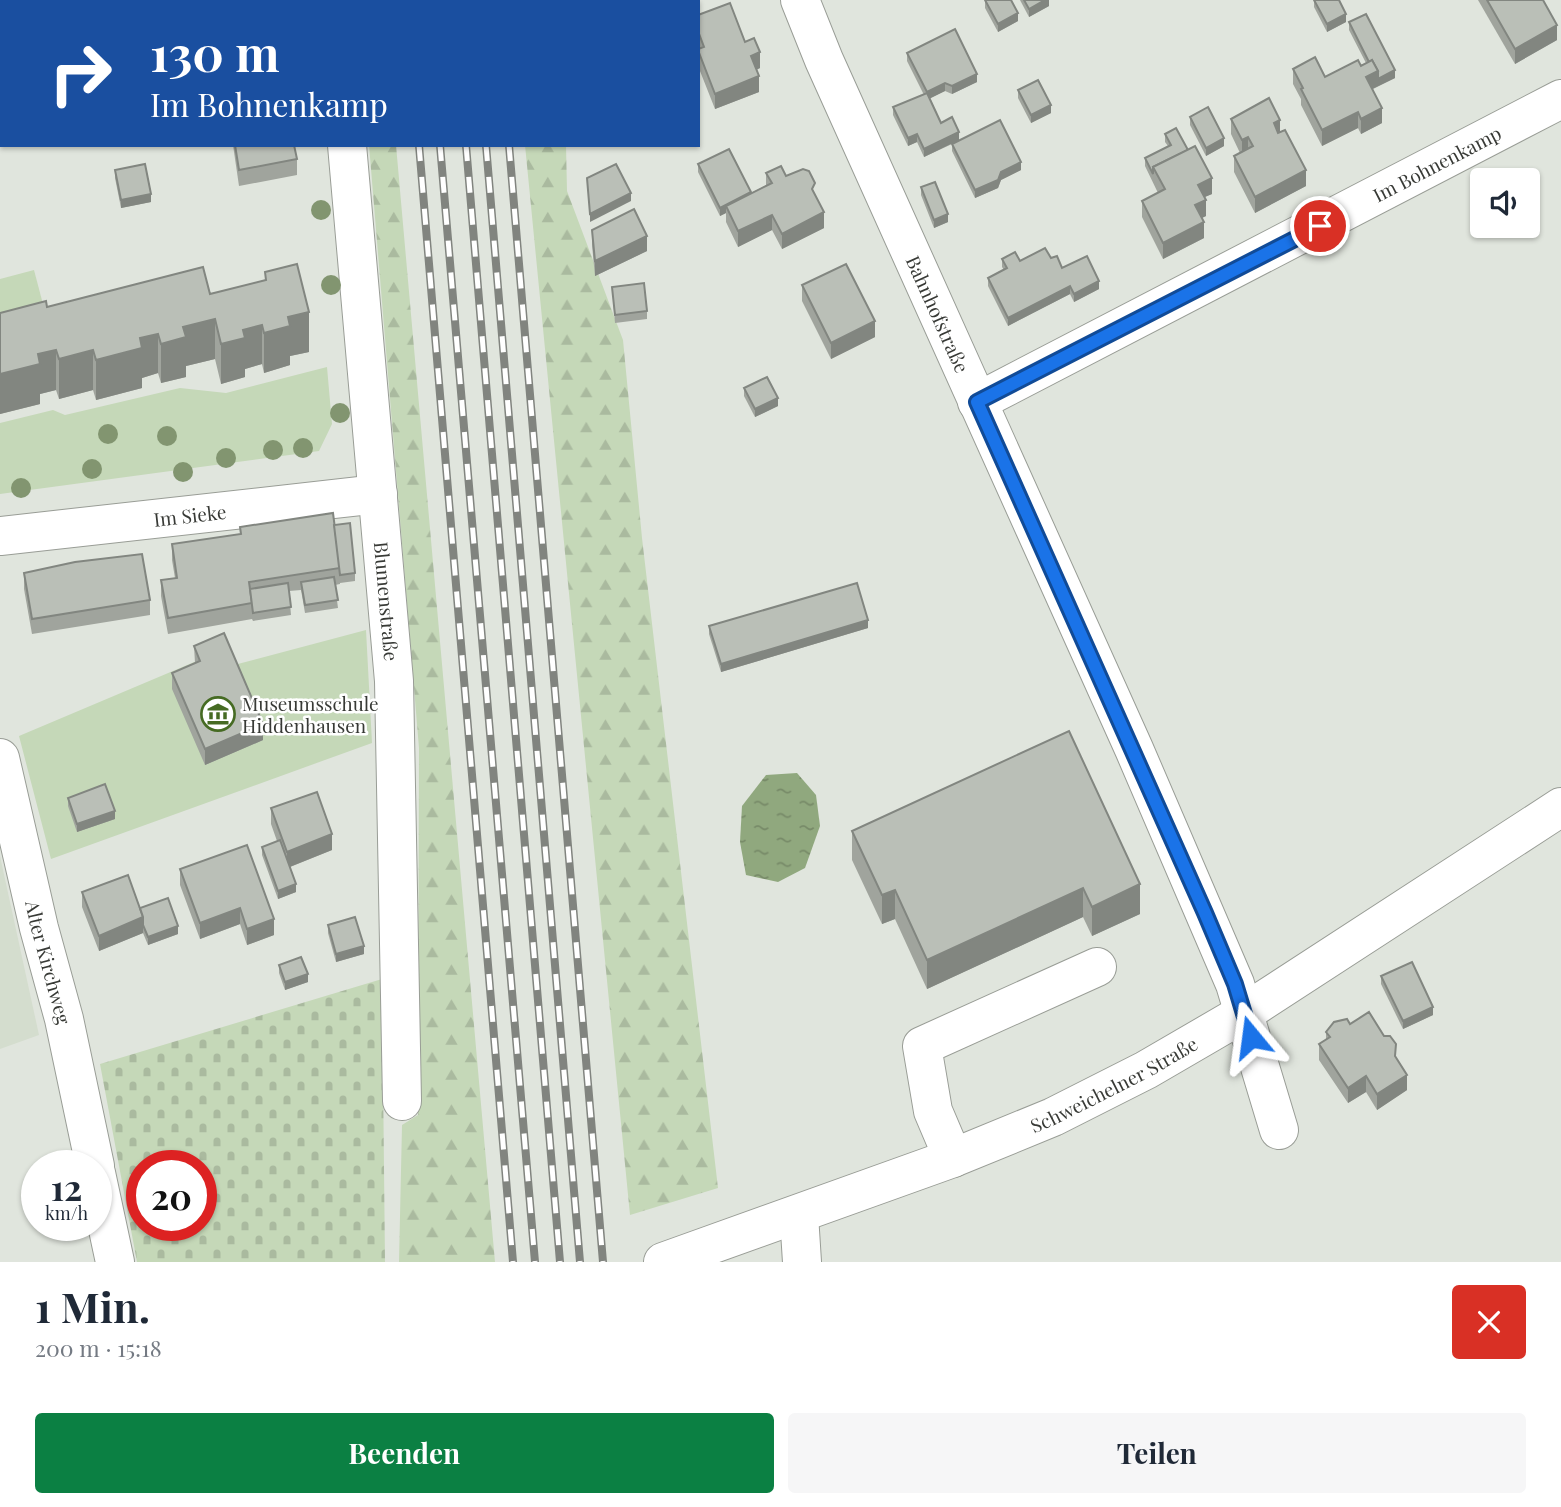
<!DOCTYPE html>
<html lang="de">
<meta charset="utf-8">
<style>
body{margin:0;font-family:"Playfair Display",serif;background:#f6f6f7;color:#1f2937;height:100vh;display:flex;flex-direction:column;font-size:26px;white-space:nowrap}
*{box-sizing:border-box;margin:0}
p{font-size:23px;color:#747a83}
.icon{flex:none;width:38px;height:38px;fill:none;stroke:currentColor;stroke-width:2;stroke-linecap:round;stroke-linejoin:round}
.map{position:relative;height:1262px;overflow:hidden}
.panel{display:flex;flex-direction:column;background:#fff;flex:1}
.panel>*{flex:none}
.top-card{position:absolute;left:0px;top:0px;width:700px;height:147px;box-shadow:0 2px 5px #0004;background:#1a4fa0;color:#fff;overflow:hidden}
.fabs{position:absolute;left:1470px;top:168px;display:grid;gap:14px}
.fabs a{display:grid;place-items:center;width:70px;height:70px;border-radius:7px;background:#fff;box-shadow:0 2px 5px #0004;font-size:35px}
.speed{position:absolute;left:21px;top:1150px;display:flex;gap:14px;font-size:35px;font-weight:700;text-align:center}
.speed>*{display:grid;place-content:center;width:91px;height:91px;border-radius:50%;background:#fff;box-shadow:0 2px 5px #0004;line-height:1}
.speed small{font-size:18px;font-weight:400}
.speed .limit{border:10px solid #d22;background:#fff;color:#111}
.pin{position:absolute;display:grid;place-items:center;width:60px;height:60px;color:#fff;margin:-30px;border:4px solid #fff;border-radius:50%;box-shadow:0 2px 7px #0007}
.me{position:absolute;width:77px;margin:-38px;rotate:344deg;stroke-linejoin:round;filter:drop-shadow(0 0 5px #0008)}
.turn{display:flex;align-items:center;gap:24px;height:147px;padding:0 35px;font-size:32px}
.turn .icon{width:91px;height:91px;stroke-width:2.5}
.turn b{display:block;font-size:49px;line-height:60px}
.round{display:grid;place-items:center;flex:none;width:74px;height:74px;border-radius:7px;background:#f6f6f7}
.head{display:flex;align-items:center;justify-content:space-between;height:119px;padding:0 35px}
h1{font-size:42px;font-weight:700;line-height:52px}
.primary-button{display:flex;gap:14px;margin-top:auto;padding:14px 35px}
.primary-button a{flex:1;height:80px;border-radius:7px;background:#0b8043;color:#fff;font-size:28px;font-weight:700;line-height:80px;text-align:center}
.primary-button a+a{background:#f6f6f7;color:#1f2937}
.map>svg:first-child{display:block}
</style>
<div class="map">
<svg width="1561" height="1262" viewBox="0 0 1561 1262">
<defs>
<pattern id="forest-firs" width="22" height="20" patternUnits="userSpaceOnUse" patternTransform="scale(1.75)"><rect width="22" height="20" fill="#c5d8b8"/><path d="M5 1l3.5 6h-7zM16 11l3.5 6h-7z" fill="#aaba9f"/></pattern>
<pattern id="cemetery-stones" width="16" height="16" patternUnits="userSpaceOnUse" patternTransform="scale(1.75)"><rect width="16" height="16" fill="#c5d8b8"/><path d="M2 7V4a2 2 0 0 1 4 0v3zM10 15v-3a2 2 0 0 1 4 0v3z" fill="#aaba9f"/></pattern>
<pattern id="water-ripples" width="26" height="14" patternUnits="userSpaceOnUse" patternTransform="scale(1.75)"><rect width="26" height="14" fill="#90a87e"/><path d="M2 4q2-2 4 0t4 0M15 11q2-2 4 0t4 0" fill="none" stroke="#778a68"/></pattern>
</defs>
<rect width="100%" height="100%" fill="#e0e5dd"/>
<polygon fill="#d4ddce" points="0,856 39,1035 0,1049"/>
<g fill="#c5d8b8">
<polygon points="34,270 49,327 0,339 0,279"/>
<polygon points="327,367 332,424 319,451 0,494 0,423 53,410 65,415 180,388 226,393"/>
<polygon points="366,630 372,743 51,859 19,736 225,649 234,665"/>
</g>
<g fill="url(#forest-firs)">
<polygon points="369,145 396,145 495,1262 399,1262 402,1125 418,1115 419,748"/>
<polygon points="525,145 566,145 567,191 623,340 642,538 718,1188 630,1215"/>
</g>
<path fill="url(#cemetery-stones)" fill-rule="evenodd" d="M 382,979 L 385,1262 L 137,1262 L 100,1064 ZM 142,1166 L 201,1166 L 201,1225 L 142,1225 Z"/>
<polygon fill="url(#water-ripples)" points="797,773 816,795 820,826 805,868 778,882 746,875 740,842 742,806 766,775"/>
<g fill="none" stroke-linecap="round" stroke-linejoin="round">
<g stroke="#999d96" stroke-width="40">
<g id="minor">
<polyline points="335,0 335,2"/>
<path id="s1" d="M 800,0 L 824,60 L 1134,749 L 1235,984 L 1279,1130"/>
<path id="s2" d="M 347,145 L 394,681 L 402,1101"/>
<path id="s3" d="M 977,402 L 1561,99"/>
<path id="s4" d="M 0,536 L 378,494"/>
<path id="s5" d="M 0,758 L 39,928 L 64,1019 L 95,1166"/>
<polyline points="953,1158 933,1111 922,1046 1097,967"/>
<polyline points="96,1173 115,1262"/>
<polyline points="799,1215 802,1262"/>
<path id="s6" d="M 663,1262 L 953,1158 L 1053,1117 L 1146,1070 L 1244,1013 L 1561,807"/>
</g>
</g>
<use href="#minor" stroke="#fff" stroke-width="38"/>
<g stroke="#81847f" stroke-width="8">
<g id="rail">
<polyline points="406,0 406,2"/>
<polyline points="428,0 428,2"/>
<polyline points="453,0 454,2"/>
<polyline points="473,0 474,2"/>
<polyline points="497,0 497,2"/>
<polyline points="419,145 513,1262"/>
<polyline points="440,145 535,1262"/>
<polyline points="466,145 560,1262"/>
<polyline points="486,145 580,1262"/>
<polyline points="509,145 603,1262"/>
</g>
</g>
<use href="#rail" stroke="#fff" stroke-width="5" stroke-dasharray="16" stroke-linecap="butt"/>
</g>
<g fill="#829570">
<circle cx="321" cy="210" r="10"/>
<circle cx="331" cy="285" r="10"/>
<circle cx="340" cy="413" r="10"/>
<circle cx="108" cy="434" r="10"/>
<circle cx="167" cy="436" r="10"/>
<circle cx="303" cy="448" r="10"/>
<circle cx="273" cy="450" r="10"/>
<circle cx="226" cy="458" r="10"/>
<circle cx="92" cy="469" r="10"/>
<circle cx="183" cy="472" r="10"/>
<circle cx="21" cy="488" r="10"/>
</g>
<g fill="#a0a49d">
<polygon points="985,0 1018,21 998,32 985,8"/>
<polygon points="1020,0 1049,0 1049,6 1029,17"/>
<polygon points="1314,0 1346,22 1327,32 1314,7"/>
<polygon points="1478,0 1543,0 1557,40 1515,64"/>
<polygon points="698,15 745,42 760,68 756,70 759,92 715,109 698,66"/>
<polygon points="1349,22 1395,78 1373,89 1382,123 1361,134 1358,128 1322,146 1301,105 1301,99 1293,84 1293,69 1325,77 1366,63 1349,30"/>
<polygon points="907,53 977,82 952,94 945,91 930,98 941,123 959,140 1021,170 1001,180 998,188 975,198 952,151 952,144 924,157 917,142 908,146 893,115 893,107 924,95 907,61"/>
<polygon points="1018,90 1051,113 1031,123 1018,98"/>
<polygon points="1190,117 1224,146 1206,156 1190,125"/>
<polygon points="1231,119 1280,132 1306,186 1255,213 1234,172 1234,156 1240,153 1231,134"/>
<polygon points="1165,134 1212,194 1204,197 1206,216 1202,218 1204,238 1163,259 1142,217 1142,201 1158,193 1145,166 1145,158 1168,146 1165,142"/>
<polygon points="233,145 294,145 297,159 297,175 239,186"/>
<polygon points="698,164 751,193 766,185 766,173 786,176 824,228 782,249 772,230 738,247 726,222 726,213 720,216 698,172"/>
<polygon points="115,170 151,202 121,208 115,178"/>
<polygon points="921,187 948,222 934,228 921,195"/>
<polygon points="592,230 647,251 595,276 592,245"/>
<polygon points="1051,258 1062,268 1099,289 1074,302 1070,294 1008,326 988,286 988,278 1004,270 1002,267 1002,259 1020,261"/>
<polygon points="265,272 309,352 290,356 290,365 264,373 262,364 245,369 245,377 221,384 215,359 186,366 186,377 161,383 158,373 142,378 142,388 96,400 93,390 59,399 56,390 40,394 40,404 0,414 0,313 47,307 210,294 265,280"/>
<polygon points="802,285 875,337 831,359 802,301"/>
<polygon points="612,287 647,311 647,319 615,323"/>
<polygon points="744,388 778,406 755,417 744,396"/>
<polygon points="334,525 355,573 355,581 340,583 340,584 335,585 338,608 305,613 301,590 289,591 291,615 253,621 252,619 168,634 161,596 161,580 175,578 172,560 172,544 240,534 240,527"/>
<polygon points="24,573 150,600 150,615 32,634 24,589"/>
<polygon points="709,626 868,628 721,672 709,634"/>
<polygon points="194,646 263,740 205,765 172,689 172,673 195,663"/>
<polygon points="1069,731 1140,914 1092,936 1083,917 927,989 895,919 882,924 852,860 852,831"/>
<polygon points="68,798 115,819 77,832 68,806"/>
<polygon points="271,808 332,850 290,867 296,892 278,899 262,855 262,847 277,841 271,824"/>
<polygon points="247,845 274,935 247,945 240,924 200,939 180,885 180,869"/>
<polygon points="82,892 140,908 178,934 148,945 143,933 99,951 82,907"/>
<polygon points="328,925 364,954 336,962 328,933"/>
<polygon points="279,965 308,982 285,990 279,973"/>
<polygon points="1381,976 1433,1015 1403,1029 1381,984"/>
<polygon points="1326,1032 1396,1058 1407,1090 1377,1110 1366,1092 1348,1103 1319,1060 1319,1044 1326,1039"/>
</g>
<g fill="#828680">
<polygon points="1045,0 1049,0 1049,6 1029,17 1029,9"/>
<polygon points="1018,13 1018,21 998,32 998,24"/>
<polygon points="1346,14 1346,22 1327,32 1327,24"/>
<polygon points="1557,25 1557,40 1515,64 1515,49"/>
<polygon points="760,52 760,68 751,72 751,56"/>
<polygon points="1395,70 1395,78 1366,92 1366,77 1378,71"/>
<polygon points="977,74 977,82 952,94 952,86"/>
<polygon points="759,76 759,92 715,109 715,94"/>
<polygon points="945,83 945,91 927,100 927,92"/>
<polygon points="1051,105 1051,113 1031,123 1031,115"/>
<polygon points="1382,108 1382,123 1361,134 1361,119"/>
<polygon points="1358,112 1358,128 1322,146 1322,130"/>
<polygon points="1280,120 1280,136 1274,123"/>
<polygon points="959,132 959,140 924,157 924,149"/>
<polygon points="917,134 917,142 908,146 908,138"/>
<polygon points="1248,137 1248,153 1242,156 1242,140"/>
<polygon points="1224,138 1224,146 1206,156 1206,148"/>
<polygon points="1021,162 1021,170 1001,180 998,188 975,198 975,190 1001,172"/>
<polygon points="1306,170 1306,186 1255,213 1255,197"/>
<polygon points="1212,178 1212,194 1198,200 1198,185"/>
<polygon points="751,192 726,206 726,213 720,216 720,208"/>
<polygon points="631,193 631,201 590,222 590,214"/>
<polygon points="151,194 151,202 121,208 121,200"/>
<polygon points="1206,200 1206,216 1195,221 1195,205"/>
<polygon points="824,212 824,228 782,249 782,234"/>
<polygon points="948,214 948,222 934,228 934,220"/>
<polygon points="772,215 772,230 738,247 738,231"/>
<polygon points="1204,222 1204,238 1163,259 1163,243"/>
<polygon points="647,236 647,251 595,276 595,261"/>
<polygon points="1099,281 1099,289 1074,302 1074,294"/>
<polygon points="1070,286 1070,294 1008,326 1008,318"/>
<polygon points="309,312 309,352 290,356 290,365 264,373 264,333 288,317"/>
<polygon points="215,319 215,359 186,366 186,377 161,383 161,344 183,327"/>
<polygon points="875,321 875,337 831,359 831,343"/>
<polygon points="262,325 262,364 245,369 245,377 221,384 221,344 243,330"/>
<polygon points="158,334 158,373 142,378 142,388 96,400 96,360 140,338"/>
<polygon points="56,350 56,390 40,394 40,404 0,414 0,374 38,354"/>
<polygon points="93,350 93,390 59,399 59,359"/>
<polygon points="778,398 778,406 755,417 755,409"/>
<polygon points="868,620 868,628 721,672 721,664"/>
<polygon points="263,724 263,740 205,765 205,749"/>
<polygon points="115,811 115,819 77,832 77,824"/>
<polygon points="332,834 332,850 287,868 287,852"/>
<polygon points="296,884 296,892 278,899 278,891"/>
<polygon points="1140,884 1140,914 1092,936 1092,907"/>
<polygon points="1083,888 1083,917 927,989 927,960"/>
<polygon points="895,890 895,919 882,924 882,895"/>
<polygon points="240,908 240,924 200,939 200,923"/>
<polygon points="143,917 143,933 99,951 99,936"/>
<polygon points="274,919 274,935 247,945 247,929"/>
<polygon points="178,926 178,934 148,945 148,937"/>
<polygon points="364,946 364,954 336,962 336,954"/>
<polygon points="308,974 308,982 285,990 285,982"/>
<polygon points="1433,1007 1433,1015 1403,1029 1403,1021"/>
<polygon points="1407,1075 1407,1090 1377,1110 1377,1094"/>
<polygon points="1366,1076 1366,1092 1348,1103 1348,1088"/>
</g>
<g fill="#babfb7" stroke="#828680" stroke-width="2">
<polygon points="985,0 1011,0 1018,13 998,24"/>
<polygon points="1024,0 1045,0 1029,9"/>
<polygon points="1314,0 1339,0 1346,14 1327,24"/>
<polygon points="1487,0 1543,0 1557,25 1515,49"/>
<polygon points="730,3 745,42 754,38 760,52 751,56 759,76 715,94 698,50 698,49 704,47 698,31 698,15"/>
<polygon points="1366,14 1395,70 1378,79 1378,71 1372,60 1369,62 1349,22"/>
<polygon points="955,29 977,74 952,86 945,83 927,92 907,53"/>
<polygon points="0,46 2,46 2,67 0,68"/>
<polygon points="1315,57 1325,77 1358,60 1361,66 1372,60 1378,71 1366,77 1382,108 1361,119 1358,112 1322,130 1301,89 1303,88 1293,69"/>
<polygon points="1038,80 1051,105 1031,115 1018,90"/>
<polygon points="927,93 941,123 952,117 959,132 924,149 917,134 908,138 893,107"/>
<polygon points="1269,98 1280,120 1274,123 1278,133 1285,130 1306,170 1255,197 1234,156 1253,146 1248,137 1242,140 1231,119"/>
<polygon points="1208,107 1224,138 1206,148 1190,117"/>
<polygon points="1000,120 1021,162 1001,172 998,180 975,190 952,144"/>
<polygon points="1176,128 1188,150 1153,167 1153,174 1145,158 1171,145 1165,134"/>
<polygon points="235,145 294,145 297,159 239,170"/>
<polygon points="1195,146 1212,178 1198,185 1206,200 1195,205 1204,222 1163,243 1142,201 1165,189 1153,167"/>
<polygon points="729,149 751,192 720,208 698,164"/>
<polygon points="145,164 151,194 121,200 115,170"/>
<polygon points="616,164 631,193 590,214 587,178"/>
<polygon points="781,166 786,176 803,169 809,171 815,183 812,189 824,212 782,234 772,215 738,231 726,206 772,183 766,173"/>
<polygon points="935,182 948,214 934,220 921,187"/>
<polygon points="634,209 647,236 595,261 592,230"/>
<polygon points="1045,248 1051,258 1057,256 1062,268 1087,256 1099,281 1074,294 1070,286 1008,318 988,278 1007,268 1002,259 1015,252 1020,261"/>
<polygon points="297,264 309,312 288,317 290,326 264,333 262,325 243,330 245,338 221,344 215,319 183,327 186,337 161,344 158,334 140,338 142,348 96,360 93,350 59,359 56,350 38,354 40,364 0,374 0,313 46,301 47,307 203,267 210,294 266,280 265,272"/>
<polygon points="846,264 875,321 831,343 802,285"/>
<polygon points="644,283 647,311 615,315 612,287"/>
<polygon points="767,377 778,398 755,409 744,388"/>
<polygon points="333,513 340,568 249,582 252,603 168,618 161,580 177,578 172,544 241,534 240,527"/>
<polygon points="350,523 355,573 340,575 334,525"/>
<polygon points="142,554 150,600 32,619 24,573 75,562"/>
<polygon points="334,577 338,600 305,605 301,582"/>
<polygon points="288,583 291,607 253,613 250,589"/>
<polygon points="857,583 868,620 721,664 709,626"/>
<polygon points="224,633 263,724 205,749 172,673 200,661 194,646"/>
<polygon points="1069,731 1140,884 1092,907 1083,888 927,960 895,890 882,895 852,831"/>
<polygon points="105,784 115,811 77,824 68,798"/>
<polygon points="317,792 332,834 287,852 271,808"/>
<polygon points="280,840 296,884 278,891 262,847"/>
<polygon points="247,845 274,919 247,929 240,908 200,923 180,869"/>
<polygon points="128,875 143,917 99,936 82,892"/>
<polygon points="168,898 178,926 148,937 143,925 143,917 140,908"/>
<polygon points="355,917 364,946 336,954 328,925"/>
<polygon points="301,957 308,974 285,982 279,965"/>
<polygon points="1412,962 1433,1007 1403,1021 1381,976"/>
<polygon points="1369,1012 1384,1036 1390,1036 1396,1044 1395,1056 1407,1075 1377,1094 1366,1076 1348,1088 1319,1044 1330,1037 1326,1032 1334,1022 1347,1019 1350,1024"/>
</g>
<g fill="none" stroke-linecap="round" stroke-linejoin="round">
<g stroke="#114b97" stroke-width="18">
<polyline id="route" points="1251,1037 1235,984 1205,913 977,402 1320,226"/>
</g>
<use href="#route" stroke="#1a73e8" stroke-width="12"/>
</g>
<defs>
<g id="museum-ring" transform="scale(1.75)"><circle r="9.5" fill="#fff" stroke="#466b23" stroke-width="1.5"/><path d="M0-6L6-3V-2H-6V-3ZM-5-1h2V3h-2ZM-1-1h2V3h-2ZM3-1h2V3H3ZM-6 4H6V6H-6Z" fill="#466b23"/></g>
</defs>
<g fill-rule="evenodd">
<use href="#museum-ring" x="218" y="714"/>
</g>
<g text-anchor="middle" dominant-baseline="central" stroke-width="5" stroke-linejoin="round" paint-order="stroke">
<g font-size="19" fill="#383a36" stroke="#fff">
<text stroke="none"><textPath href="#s3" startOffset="518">Im Bohnenkamp</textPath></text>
<text stroke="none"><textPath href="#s1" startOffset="343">Bahnhofstraße</textPath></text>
<text stroke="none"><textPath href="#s4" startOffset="191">Im Sieke</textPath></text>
<text stroke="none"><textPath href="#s2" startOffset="458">Blumenstraße</textPath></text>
<text stroke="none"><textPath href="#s5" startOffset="210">Alter Kirchweg</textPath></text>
<text stroke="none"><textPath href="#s6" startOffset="485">Schweichelner Straße</textPath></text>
</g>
<g font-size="19" fill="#383a36" stroke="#fff" text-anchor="start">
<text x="242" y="703">Museumsschule<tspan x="242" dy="22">Hiddenhausen</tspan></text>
</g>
</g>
</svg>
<div class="fabs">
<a><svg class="icon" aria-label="sound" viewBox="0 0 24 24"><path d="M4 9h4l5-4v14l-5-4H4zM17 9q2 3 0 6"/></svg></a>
</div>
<div class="speed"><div>12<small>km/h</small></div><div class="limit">20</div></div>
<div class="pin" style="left:1320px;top:226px;background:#d93025"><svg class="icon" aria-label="arrive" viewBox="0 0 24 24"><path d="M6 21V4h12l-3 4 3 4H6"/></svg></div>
<svg class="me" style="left:1251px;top:1037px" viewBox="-20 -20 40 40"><path d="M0-17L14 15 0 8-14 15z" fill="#1a73e8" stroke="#fff" stroke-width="4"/></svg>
<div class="top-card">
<div class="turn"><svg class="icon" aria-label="right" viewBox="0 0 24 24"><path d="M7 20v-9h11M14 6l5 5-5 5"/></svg><div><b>130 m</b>Im Bohnenkamp</div></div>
</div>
</div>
<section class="panel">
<div class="head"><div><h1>1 Min.</h1><p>200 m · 15:18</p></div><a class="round" style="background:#d93025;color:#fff"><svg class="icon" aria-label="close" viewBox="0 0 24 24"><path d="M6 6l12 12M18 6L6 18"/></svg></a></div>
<div class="primary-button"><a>Beenden</a><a>Teilen</a></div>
</section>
